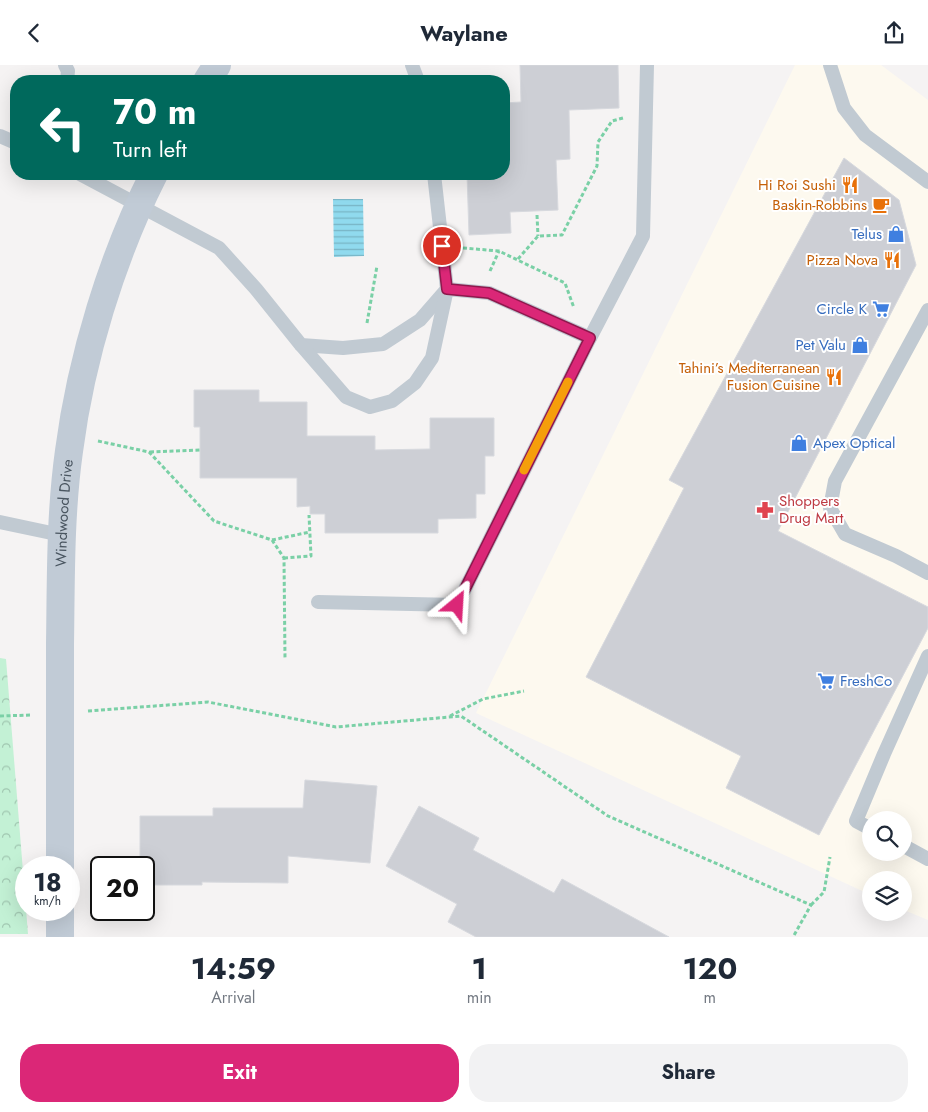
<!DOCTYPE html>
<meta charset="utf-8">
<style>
body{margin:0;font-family:Jost,sans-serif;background:#f2f2f3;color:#1f2937;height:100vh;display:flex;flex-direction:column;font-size:19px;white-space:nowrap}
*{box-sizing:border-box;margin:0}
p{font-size:16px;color:#747a83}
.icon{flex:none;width:28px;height:28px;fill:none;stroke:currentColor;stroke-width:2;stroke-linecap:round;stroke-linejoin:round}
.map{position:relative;height:872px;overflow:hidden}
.panel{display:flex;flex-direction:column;background:#fff;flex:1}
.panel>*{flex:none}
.hud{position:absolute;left:10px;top:10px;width:500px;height:105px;border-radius:20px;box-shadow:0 5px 20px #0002;background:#00695c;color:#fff;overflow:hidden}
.controls{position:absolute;left:862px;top:746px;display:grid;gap:10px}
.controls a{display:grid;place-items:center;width:50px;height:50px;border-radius:50%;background:#fff;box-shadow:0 5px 20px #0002;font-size:25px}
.speed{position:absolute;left:15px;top:791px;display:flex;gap:10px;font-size:25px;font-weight:700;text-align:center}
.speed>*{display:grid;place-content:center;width:65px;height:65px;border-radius:50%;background:#fff;box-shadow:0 5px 20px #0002;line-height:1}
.speed small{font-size:12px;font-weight:400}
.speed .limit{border:2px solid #111;border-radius:8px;background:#fff;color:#111}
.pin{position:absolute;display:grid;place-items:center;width:42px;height:42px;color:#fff;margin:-21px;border:2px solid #fff;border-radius:50%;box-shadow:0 1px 5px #0007}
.me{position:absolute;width:55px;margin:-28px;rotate:27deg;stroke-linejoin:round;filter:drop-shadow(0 0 4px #0008)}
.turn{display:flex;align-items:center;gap:18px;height:105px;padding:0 20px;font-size:22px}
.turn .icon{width:65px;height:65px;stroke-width:2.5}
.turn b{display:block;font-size:35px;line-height:42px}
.eta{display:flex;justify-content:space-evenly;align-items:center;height:85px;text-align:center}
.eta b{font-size:30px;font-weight:700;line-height:35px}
.cta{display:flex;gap:10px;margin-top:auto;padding:10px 20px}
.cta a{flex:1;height:58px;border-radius:20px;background:#db2777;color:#fff;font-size:20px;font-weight:700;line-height:58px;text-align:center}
.cta a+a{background:#f2f2f3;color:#1f2937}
header{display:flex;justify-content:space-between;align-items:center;height:65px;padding:0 20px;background:#fff;font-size:22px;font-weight:700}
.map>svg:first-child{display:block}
</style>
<header><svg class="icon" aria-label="back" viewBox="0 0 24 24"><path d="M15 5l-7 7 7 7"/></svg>Waylane<svg class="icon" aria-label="share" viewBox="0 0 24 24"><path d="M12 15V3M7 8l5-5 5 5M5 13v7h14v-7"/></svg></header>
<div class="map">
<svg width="928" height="872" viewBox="0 0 928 872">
<defs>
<pattern id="forest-crowns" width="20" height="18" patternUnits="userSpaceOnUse" patternTransform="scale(1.25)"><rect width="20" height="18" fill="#c3f1d5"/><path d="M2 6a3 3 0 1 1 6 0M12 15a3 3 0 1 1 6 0" fill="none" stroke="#a0c6b0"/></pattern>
<pattern id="water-rules" width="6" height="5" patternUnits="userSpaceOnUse" patternTransform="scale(1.25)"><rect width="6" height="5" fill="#90daee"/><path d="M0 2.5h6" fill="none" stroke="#78b4c4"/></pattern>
</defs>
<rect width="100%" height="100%" fill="#f5f3f3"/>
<path fill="#fdf9ef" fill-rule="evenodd" d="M 795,0 L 881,0 L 928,35 L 928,855 L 904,845 L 904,815 L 871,815 L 871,830 L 476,648 ZM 871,755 L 904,755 L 904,788 L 871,788 Z"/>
<polygon fill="url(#forest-crowns)" points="0,593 6,594 28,869 0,869"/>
<polygon fill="url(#water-rules)" points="333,134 363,134 364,191 334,192"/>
<g fill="#cdcfd5" stroke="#d7d9de">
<polygon points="520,0 618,0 619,43 569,45 570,94 556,95 558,145 510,147 511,168 469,170 467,109 504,109 504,38 521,37"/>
<polygon points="844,93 899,135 916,200 778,466 928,542 928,563 819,770 726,723 741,691 586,612 684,423 669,415"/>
<polygon points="194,325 259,325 259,337 307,337 307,371 375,371 375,385 430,384 430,353 494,353 494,391 485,391 485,429 476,429 476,453 438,454 438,468 325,468 325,449 310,449 310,441 297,442 297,413 200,413 200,362 194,362"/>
<polygon points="305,715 377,721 370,798 288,791 288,818 202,817 202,820 144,820 144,802 140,802 140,751 213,751 213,743 303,743"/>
<polygon points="419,741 479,773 473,785 554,828 562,814 669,872 476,872 448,857 457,839 386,801"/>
</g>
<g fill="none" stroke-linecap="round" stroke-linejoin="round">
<g stroke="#7ad0a6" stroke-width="3" stroke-dasharray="4 2.5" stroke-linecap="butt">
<polyline points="537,150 538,171"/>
<polyline points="463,183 499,186 565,218 574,243"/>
<polyline points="518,194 538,171 562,170 597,101 598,77 612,56 623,53"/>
<polyline points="490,206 499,186"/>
<polyline points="367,258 377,201"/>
<polyline points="98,376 149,387 214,456 272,475 284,493 285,593"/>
<polyline points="150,387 200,385"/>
<polyline points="272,475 310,467"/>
<polyline points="284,493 311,491 309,450"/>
<polyline points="88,646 208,637 336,662 461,651 608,751 811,840 793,872"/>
<polyline points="0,651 32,650"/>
<polyline points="450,651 483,634 524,626"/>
<polyline points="811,840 824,827 830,792"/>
</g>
<g stroke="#c1cad2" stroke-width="14">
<polyline points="65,0 68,6 67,16"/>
<polyline points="412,0 418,16"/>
<polyline points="830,0 844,43 865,70 928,117"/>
<polyline points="0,71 16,78"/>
<polyline points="80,109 219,183 256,224 301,280 343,283 383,279 420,255 447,224 434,109"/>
<polyline points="928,245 835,416 830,443 845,469 896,491 928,508"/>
<polyline points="590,273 643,171 647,0"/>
<polyline points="301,280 346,332 370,342 392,336 415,318 432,293 447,224 489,228 590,273 457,540 318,537"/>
<polyline points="0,457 61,470"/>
<polyline points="871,764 856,756 884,689 928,591"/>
<polyline points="904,781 928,794"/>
</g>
<g stroke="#c1cbd6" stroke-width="28">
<polyline points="207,16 217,0"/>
<path id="s1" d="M 60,802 C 60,728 60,654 60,579 C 61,514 60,450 69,386 C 81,293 112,192 154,109"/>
<polyline points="60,872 60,845"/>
</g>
</g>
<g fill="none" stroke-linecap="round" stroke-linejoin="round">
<g stroke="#8e194d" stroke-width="12">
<polyline id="route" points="442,181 447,224 489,228 590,273 457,540"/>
</g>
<use href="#route" stroke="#db2777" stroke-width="9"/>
<polyline stroke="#f59e0b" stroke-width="9" points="524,405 568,317"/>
</g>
<defs>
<g id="restaurant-bare" transform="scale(1.35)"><path d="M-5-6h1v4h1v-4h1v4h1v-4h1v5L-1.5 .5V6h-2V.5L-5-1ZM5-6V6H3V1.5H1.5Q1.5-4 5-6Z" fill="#e8710a" stroke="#fff" stroke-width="2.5" paint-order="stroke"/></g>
<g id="cafe-bare" transform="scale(1.35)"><path d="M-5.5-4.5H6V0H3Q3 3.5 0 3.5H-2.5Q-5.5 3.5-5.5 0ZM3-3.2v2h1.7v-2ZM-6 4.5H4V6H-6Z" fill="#e8710a" stroke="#fff" stroke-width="2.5" paint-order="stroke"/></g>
<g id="shop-bare" transform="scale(1.35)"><path d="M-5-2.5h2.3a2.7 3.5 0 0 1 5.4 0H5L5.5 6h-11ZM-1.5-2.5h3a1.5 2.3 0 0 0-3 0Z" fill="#3f7fe0" stroke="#fff" stroke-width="2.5" paint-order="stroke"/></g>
<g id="supermarket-bare" transform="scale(1.35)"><path d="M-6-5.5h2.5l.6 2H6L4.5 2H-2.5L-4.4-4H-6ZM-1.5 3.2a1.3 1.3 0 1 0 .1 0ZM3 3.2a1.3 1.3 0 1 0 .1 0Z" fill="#3f7fe0" stroke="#fff" stroke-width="2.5" paint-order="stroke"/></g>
<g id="pharmacy-bare" transform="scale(1.35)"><path d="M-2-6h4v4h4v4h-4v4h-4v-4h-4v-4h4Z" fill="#e0444e" stroke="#fff" stroke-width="2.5" paint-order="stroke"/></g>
</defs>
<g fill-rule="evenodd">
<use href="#restaurant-bare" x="850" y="120"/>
<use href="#cafe-bare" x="881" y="140"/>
<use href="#shop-bare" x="896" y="169"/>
<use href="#restaurant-bare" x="892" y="195"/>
<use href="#supermarket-bare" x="881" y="244"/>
<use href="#shop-bare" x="860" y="280"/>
<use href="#restaurant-bare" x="834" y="312"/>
<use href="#shop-bare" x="799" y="378"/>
<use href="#pharmacy-bare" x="765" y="445"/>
<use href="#supermarket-bare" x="826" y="616"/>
</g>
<g text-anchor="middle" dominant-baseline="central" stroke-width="4" stroke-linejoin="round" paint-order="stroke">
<g font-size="15" fill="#c56008" stroke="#fff" text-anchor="end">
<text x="836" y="120">Hi Roi Sushi</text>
<text x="867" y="140">Baskin-Robbins</text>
<text x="878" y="195">Pizza Nova</text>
<text x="820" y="303">Tahini’s Mediterranean<tspan x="820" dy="17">Fusion Cuisine</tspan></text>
</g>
<g font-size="15" fill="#366cbe" stroke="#fff" text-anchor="end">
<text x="882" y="169">Telus</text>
<text x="867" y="244">Circle K</text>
<text x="846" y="280">Pet Valu</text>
<text x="813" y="378" text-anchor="start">Apex Optical</text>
<text x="840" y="616" text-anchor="start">FreshCo</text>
</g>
<g font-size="15" fill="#be3a42" stroke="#fff" text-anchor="start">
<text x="779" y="436">Shoppers<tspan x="779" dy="17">Drug Mart</tspan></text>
</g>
<g font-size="15" fill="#4a5661" stroke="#fff">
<text stroke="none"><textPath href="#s1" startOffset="354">Windwood Drive</textPath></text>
</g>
</g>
</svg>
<div class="controls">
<a><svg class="icon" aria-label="search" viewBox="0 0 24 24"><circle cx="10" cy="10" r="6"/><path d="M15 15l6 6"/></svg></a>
<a><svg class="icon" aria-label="layers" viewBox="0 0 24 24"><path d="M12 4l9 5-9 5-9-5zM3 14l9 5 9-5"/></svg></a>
</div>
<div class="speed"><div>18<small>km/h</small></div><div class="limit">20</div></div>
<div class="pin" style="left:442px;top:181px;background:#d93025"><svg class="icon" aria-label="arrive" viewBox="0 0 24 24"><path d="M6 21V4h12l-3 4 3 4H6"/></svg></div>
<svg class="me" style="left:457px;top:540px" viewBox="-20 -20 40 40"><path d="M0-17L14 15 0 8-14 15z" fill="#db2777" stroke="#fff" stroke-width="4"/></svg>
<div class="hud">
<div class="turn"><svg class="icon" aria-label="left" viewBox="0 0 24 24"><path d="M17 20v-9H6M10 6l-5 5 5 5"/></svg><div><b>70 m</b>Turn left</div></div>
</div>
</div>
<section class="panel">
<div class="eta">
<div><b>14:59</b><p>Arrival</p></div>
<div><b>1</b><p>min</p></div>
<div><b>120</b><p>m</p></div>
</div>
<div class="cta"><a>Exit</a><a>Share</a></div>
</section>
